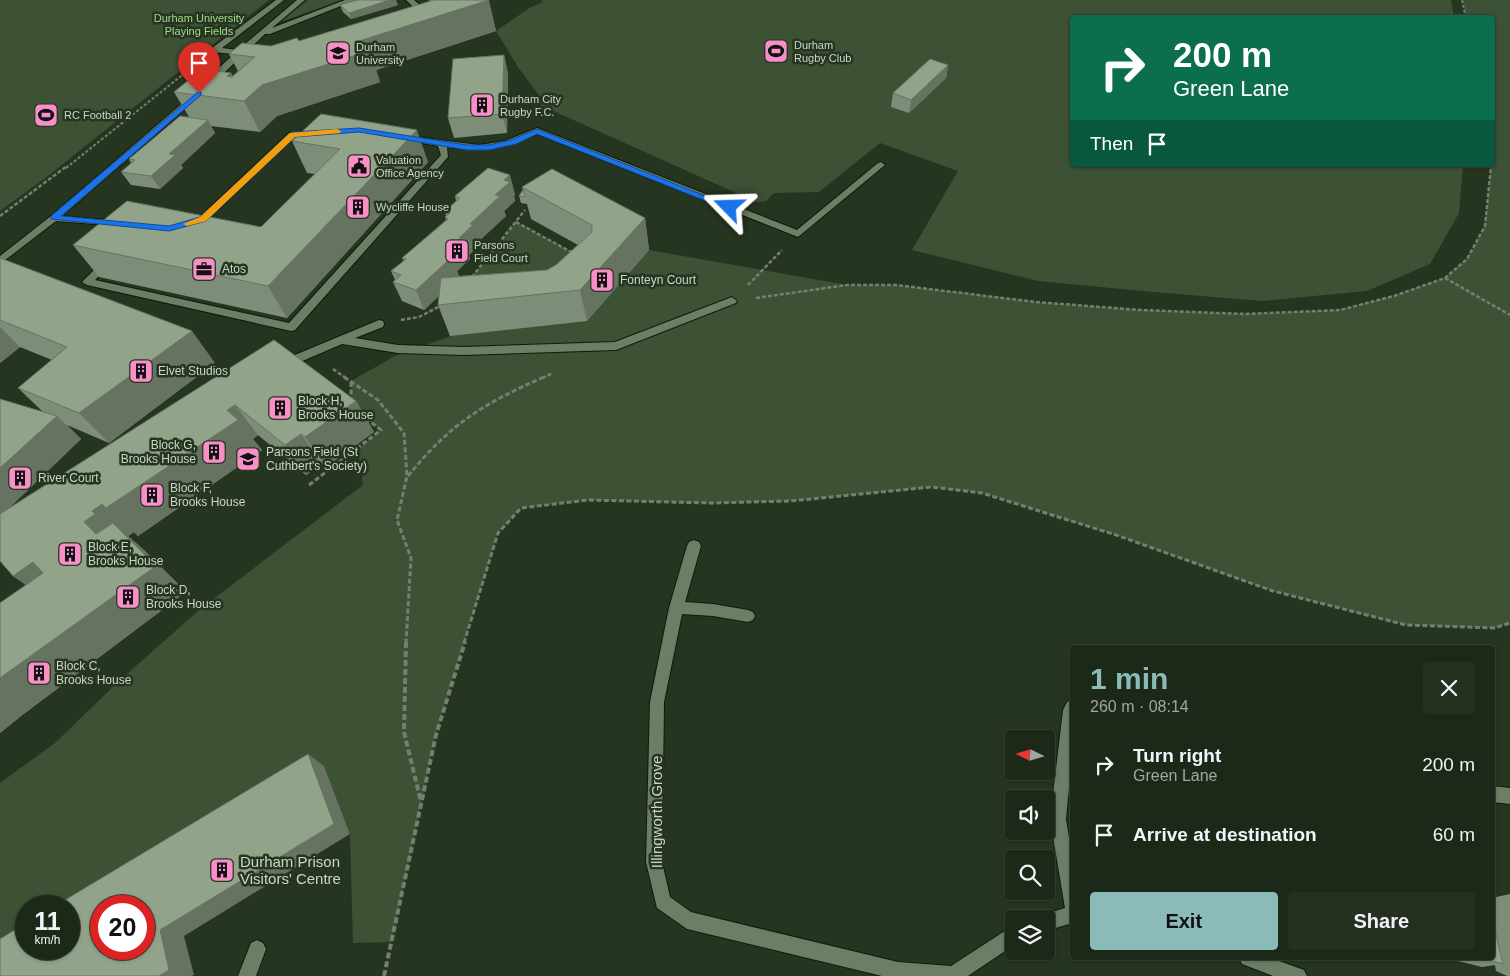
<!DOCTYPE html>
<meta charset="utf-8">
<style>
body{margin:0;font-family:Arial,sans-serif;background:#253021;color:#f1f3f6;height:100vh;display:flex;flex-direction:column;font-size:19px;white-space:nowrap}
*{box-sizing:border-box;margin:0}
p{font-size:16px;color:#a0a6a2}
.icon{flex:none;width:28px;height:28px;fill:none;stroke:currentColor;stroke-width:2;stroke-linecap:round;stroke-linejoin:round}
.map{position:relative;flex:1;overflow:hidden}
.drawer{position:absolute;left:1070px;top:645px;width:425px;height:315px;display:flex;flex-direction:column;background:#1c2818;border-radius:5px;box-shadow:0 1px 4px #0004,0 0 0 1px #3a4437}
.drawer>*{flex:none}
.guide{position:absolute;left:1070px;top:15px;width:425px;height:152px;border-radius:5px;box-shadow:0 1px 4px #0004,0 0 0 1px #3a4437;background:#0b6e4f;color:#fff;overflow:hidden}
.needle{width:32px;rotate:275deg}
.fabs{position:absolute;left:1005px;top:730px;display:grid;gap:10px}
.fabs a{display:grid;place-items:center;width:50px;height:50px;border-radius:5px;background:#1c2818;box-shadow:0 1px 4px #0004,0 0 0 1px #3a4437;font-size:25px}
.speed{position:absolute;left:15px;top:895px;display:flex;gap:10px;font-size:25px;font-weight:700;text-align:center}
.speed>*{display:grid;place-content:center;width:65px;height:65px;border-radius:50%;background:#1c2818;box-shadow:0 1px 4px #0004,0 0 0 1px #3a4437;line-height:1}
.speed small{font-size:12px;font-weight:400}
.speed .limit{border:8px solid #d22;background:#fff;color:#111}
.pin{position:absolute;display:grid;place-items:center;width:42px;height:42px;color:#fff;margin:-51px -21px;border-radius:50% 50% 50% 0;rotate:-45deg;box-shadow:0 0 5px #0007}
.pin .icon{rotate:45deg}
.me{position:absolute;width:55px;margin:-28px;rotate:292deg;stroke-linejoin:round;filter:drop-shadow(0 0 4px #0008)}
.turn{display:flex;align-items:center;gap:18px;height:105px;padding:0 20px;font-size:22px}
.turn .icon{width:65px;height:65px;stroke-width:2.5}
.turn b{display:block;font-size:35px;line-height:42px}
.then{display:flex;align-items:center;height:48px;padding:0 20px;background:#0003;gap:10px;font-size:19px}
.round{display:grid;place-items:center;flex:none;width:52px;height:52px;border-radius:5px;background:#253021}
.overview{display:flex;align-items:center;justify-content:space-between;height:85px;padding:0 20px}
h1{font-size:30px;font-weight:700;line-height:38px;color:#8bbbb9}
.action{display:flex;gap:10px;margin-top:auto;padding:10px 20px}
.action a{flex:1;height:58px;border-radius:5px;background:#8bbbb9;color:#111;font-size:20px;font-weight:700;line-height:58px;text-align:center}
.action a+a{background:#253021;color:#f1f3f6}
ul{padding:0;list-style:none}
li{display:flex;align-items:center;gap:15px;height:70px;padding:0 20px}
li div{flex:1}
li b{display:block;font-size:19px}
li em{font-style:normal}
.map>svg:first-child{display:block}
</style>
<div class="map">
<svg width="1510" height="976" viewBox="0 0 1510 976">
<rect width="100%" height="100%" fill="#263520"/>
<g fill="#3d5135">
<polygon points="0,0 269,0 44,179 0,211"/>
<polygon points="308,0 342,0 280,22"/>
<polygon points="541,0 1451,0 1454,17 1072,18 1072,165 1463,165 1459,213 1430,264 1367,291 1262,301 1153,292 1038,281 912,250 958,171 880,143 819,192 774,193 766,201 756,202 538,104 541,98 518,67 496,31 531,7 543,2"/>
<polygon points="1462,0 1510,0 1510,623 1494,628 1406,625 1273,591 1119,536 982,493 932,487 790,501 712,503 588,500 521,508 498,533 436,735 392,942 353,943 350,834 324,766 69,906 26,906 26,948 0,964 0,783 55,743 119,681 199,610 363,485 358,449 381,430 352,408 351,381 395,356 451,336 649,250 847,285 896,285 1036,302 1140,310 1245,314 1339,310 1394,296 1445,278 1467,259 1485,226 1491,165 1492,165 1492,18 1466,17"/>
<polygon points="516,222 586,260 450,299 483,265"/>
</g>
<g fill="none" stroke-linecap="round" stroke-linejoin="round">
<g stroke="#0e1c08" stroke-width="2">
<g id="minor">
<polygon points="276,0 284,0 222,48 238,50 297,0 305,0 272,28 345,0 356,0 270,34 265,34 212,84 206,84 206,80 234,54 212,52 212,48"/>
<polygon points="406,0 414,0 429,13 422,15"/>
<polygon points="192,95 199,97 62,216 118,221 123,224 121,226 56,221 0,264 0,256 51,216"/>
<path d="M 537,128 L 797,230 L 878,163 L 881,162 L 885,165 L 798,237 L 537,134 C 507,148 480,152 447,147 L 448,157 L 295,330 L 291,331 L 87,285 L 82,282 L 104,260 L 108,259 L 113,262 L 95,280 L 289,323 L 441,155 L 438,146 L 401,139 L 401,135 L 479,145 L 505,141 Z"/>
<polygon points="315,130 318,131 318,135 294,137 206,221 188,224 188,220 200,217 289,133"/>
<polygon points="732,297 737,301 736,303 616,350 463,355 398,353 342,344 286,368 278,368 276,365 278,362 379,320 383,321 384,324 383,327 355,338 398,345 463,347 615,342"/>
<polygon points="694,540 699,542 701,546 685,602 713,604 748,610 753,612 755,616 753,620 748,622 713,616 682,614 664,702 662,862 670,897 691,912 898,962 951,966 1014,925 1014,945 968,976 882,976 687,929 657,908 646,862 650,702 669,608 687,546 689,542"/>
<polygon points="1072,700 1072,758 1066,819 1072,857 1072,923 1046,931 1046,919 1039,919 1040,916 1065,908 1050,819 1063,710 1067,702"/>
<polygon points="1492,786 1510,788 1510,804 1492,802"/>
<polygon points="257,940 263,943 266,949 256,976 238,976 251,943"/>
<polygon points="1239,958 1271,958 1304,970 1307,976 1273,976 1242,964"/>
</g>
</g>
<g stroke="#74806f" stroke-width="2" stroke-dasharray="3 2" stroke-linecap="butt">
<polyline points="1462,0 1466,18"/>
<polyline points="1492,120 1492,135"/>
<polyline points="66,168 191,68"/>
<polyline points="1491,168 1491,165"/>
</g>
<g stroke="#74806f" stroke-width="2.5" stroke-dasharray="4 2" stroke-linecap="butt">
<polyline points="0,216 67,166"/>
<polyline points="516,222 573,253"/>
<polyline points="472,277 525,210"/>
<polyline points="1445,278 1510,315"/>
<polyline points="748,285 782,250"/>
<polyline points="756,298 847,285 896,285 1036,302 1140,310 1245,314 1340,310 1394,296 1445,278 1467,259 1485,226 1491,166"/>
<polyline points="401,320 419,317 442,305"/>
<polyline points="333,369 346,378"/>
<polyline points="542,378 553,373"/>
</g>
<g stroke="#74806f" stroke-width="3" stroke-dasharray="5 2.5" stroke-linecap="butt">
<polyline points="344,377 378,400 404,433 407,476 397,520 411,558 406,643"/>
<polyline points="351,382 351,401"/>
<path d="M 408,476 C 451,423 483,404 544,377"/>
<polyline points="309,485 381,430 363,416"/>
<polyline points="464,643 498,533 521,508 588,500 712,503 790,501 932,487 982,493 1119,536 1273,591 1406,625 1494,628 1510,623"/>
</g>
<g stroke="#74806f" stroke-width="4" stroke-dasharray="6 3" stroke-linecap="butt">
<polyline points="406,642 404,732 421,802"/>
<polyline points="384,976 436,735 465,642"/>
</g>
<use href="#minor" fill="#6c7e66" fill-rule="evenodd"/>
</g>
<g fill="#7d8d77">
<polygon points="429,0 488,0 496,31 376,70 380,82 277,116 260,132 211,126 215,133 181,165 183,168 160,189 131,185 121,172 131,163 129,159 189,117 174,92 231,73 233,76 238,71 229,54 299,41 429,2"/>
<polygon points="340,5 398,5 351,19 343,12"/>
<polygon points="504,55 508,74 507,133 454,138 448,118"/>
<polygon points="948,65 946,78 909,113 891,107 893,93"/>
<polygon points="292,141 428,162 287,318 99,277 73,245 261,227 315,174 307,173"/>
<polygon points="522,187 645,218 649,250 587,321 450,336 438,305 439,296 424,310 402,301 393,282 395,280 391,271 404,261 402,258 446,220 445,217 446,216 445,211 456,201 455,196 515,194 514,196 515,201 504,211 506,216 479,241 480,244 469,255 470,259 457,271 459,276 547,270 556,265 578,245 531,219 527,204 521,203 519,196 523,190"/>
<polygon points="0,258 215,363 109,443 67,425 81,439 9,508 274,340 356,401 374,432 326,467 322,464 306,475 258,435 253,439 262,450 138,536 134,532 128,536 145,551 186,592 21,716 0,733 0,603 26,585 13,576 0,399 43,412 18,388 52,360 20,347 0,363"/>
<polygon points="1510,894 1510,976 1507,976 1496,971 1495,965 1482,967 1446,958 1492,958 1492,898"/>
</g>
<g fill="#667361">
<polygon points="390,0 396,0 398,5 351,19 349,13"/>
<polygon points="489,0 496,31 376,70 380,82 277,116 260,132 244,101 227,76 231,73 245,99 262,85 359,41"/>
<polygon points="504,55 508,74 507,133 502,114"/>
<polygon points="948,65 946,78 909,113 911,100"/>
<polygon points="208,120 215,133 181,165 183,168 160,189 151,176 169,154"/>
<polygon points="417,130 428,162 287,318 268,286"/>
<polygon points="510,175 515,194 514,196 515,201 504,211 506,216 479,241 480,244 469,255 470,259 457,271 459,277 424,310 416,290 446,255 470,224 495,195 504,180"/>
<polygon points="645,218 649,250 587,321 580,290"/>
<polygon points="0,327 20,347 0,363"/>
<polygon points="192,331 215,363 109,443 79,413"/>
<polygon points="356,401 374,432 326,467 305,437"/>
<polygon points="235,405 258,435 253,439 262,450 138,536 134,532 128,536 145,551 186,592 21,716 0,733 0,678 96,534 84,522 92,511"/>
<polygon points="57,416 81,439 0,517 0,468"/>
<polygon points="301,434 322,464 306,475 285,445"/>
<polygon points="33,562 69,589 51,602 13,576"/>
<polygon points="308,754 324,766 350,834 184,936 194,975 191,976 159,976 160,930"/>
</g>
<g fill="#91a48a" stroke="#667361" fill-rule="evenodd">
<polygon points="357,0 390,0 349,13 340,5"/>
<polygon points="434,0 489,0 359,41 369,51 262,85 244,101 174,92 202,69 231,73 227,76 232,77 255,57 229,54 242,43 271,46 297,38 299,41"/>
<polygon points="504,55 502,114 448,118 453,59"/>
<polygon points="930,59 948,65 911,100 893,93"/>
<polygon points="321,114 417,130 268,286 73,245 127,201 261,227 340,149 292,141"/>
<polygon points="180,116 208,120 169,154 175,155 151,176 121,172 135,160 129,159"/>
<polygon points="488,168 510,175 504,180 510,182 495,195 500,196 470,224 473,225 459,238 463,239 446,255 452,257 416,290 393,282 401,275 391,271 406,259 402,258 448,219 445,217 450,213 445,211 460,198 455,196"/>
<polygon points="552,169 645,218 580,290 438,305 441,278 547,270 556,265 592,232 592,225 522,187"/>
<polygon points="523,190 525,197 519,196"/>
<polygon points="0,258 192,331 79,413 18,388 67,347 0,320"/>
<polygon points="274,340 356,401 305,437 301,434 285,445 235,405 227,410 238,420 106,508 102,504 92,511 95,514 84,522 96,534 113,523 156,566 0,678 0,603 43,573 33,562 13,576 0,561 0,514"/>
<polygon points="0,399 57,416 0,468"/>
<path d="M 308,754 L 334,824 L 160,930 L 169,970 L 159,976 L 0,976 L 0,939 L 26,923 L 26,949 L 69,949 L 69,906 L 55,906 ZM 101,906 L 144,906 L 144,949 L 101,949 Z"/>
<polygon points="1492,917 1503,964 1481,958 1492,958"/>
</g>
<polygon fill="#1a73e8" stroke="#114b97" points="199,91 201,92 201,95 61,216 169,226 200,217 292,132 359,128 467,145 489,145 511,140 537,129 733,207 726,209 537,134 516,144 489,150 467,150 359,132 295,137 206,221 169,231 51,219 51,216"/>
<polygon fill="#f59e0b" points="337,129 341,131 340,133 295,137 206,221 187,226 183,224 200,217 290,133"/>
<defs>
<g id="stadium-square" transform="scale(1.25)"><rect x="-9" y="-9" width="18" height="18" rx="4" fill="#f98fc9" stroke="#263520"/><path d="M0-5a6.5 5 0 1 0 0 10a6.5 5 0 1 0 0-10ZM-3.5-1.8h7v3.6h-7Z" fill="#111"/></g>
<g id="university-square" transform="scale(1.25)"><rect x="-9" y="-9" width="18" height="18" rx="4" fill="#f98fc9" stroke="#263520"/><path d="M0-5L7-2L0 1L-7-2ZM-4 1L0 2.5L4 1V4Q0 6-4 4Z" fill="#111"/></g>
<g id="building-square" transform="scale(1.25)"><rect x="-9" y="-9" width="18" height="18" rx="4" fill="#f98fc9" stroke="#263520"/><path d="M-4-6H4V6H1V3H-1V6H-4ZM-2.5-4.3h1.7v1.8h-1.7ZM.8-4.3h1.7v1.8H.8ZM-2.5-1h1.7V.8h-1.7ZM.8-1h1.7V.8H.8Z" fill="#111"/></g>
<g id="civic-square" transform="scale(1.25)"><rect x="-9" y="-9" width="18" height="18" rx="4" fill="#f98fc9" stroke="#263520"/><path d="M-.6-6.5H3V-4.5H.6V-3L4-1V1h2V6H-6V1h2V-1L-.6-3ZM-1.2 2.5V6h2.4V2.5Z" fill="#111"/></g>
<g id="office-square" transform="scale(1.25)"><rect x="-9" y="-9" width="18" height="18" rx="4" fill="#f98fc9" stroke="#263520"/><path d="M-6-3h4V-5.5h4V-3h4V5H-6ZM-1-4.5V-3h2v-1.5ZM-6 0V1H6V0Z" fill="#111"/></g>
</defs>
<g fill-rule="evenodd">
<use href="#stadium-square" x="776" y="51"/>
<use href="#university-square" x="338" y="53"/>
<use href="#building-square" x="482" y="105"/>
<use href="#stadium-square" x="46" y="115"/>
<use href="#civic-square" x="359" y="166"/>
<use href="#building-square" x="358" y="207"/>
<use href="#building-square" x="457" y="251"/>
<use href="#office-square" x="204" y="269"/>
<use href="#building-square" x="602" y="280"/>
<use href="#building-square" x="141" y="371"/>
<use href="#building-square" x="280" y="408"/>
<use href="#building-square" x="214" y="452"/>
<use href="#university-square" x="248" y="459"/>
<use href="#building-square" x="20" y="478"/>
<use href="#building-square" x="152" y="495"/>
<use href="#building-square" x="70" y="554"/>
<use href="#building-square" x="128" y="597"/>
<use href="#building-square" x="39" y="673"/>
<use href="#building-square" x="222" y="870"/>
</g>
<g text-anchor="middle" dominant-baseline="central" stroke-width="5" stroke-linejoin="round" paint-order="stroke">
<g font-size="11" fill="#a3d88e" stroke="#263520">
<text x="199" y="18">Durham University<tspan x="199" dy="13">Playing Fields</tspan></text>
</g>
<g font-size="11" fill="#cbd5c7" stroke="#263520" text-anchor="start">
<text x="794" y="45">Durham<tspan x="794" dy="13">Rugby Club</tspan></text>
<text x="356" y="47">Durham<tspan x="356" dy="13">University</tspan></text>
<text x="500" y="99">Durham City<tspan x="500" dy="13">Rugby F.C.</tspan></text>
<text x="64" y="115">RC Football 2</text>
<text x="376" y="160">Valuation<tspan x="376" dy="13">Office Agency</tspan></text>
<text x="376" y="207">Wycliffe House</text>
<text x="474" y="245">Parsons<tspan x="474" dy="13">Field Court</tspan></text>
</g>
<g font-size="12" fill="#cbd5c7" stroke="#263520" text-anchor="start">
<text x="222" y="269">Atos</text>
<text x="620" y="280">Fonteyn Court</text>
<text x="158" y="371">Elvet Studios</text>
<text x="298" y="401">Block H,<tspan x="298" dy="14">Brooks House</tspan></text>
<text x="196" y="445" text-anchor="end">Block G,<tspan x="196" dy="14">Brooks House</tspan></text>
<text x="266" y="452">Parsons Field (St<tspan x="266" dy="14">Cuthbert's Society)</tspan></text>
<text x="38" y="478">River Court</text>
<text x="170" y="488">Block F,<tspan x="170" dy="14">Brooks House</tspan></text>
<text x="88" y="547">Block E,<tspan x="88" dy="14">Brooks House</tspan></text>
<text x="146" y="590">Block D,<tspan x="146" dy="14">Brooks House</tspan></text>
<text x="56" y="666">Block C,<tspan x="56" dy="14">Brooks House</tspan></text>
</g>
<g font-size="15" fill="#cbd5c7" stroke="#263520">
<text transform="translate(656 812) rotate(-90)">Illingworth Grove</text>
</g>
<g font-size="15" fill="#cbd5c7" stroke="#263520" text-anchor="start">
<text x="240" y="861">Durham Prison<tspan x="240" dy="17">Visitors' Centre</tspan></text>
</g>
</g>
</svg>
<div class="fabs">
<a><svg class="needle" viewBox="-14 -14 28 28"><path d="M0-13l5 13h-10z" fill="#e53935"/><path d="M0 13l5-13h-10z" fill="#a0a6a2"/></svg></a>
<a><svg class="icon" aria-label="sound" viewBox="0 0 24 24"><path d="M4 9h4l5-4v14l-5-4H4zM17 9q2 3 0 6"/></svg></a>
<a><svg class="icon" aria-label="search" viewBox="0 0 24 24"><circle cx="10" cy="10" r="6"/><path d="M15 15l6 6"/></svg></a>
<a><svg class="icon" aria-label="layers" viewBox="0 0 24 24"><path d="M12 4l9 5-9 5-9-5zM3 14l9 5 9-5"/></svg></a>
</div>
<div class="speed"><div>11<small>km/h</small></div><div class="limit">20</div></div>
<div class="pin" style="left:199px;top:93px;background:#d93025"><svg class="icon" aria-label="arrive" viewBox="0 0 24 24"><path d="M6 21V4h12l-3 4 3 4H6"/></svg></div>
<svg class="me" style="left:729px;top:207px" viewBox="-20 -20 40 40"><path d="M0-17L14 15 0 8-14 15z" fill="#1a73e8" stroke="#fff" stroke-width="4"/></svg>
<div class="guide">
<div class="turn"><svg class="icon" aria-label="right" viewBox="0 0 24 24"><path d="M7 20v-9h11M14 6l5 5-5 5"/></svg><div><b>200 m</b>Green Lane</div></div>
<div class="then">Then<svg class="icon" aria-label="arrive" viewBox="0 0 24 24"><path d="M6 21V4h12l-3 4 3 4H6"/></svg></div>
</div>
<section class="drawer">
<div class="overview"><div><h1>1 min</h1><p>260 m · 08:14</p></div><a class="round"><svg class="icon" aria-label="close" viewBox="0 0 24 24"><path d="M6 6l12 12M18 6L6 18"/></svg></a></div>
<ul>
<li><svg class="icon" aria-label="right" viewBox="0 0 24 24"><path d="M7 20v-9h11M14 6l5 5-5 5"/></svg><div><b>Turn right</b><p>Green Lane</p></div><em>200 m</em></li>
<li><svg class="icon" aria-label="arrive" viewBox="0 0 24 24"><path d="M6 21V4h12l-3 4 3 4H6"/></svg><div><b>Arrive at destination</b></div><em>60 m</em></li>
</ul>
<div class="action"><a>Exit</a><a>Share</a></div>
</section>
</div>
